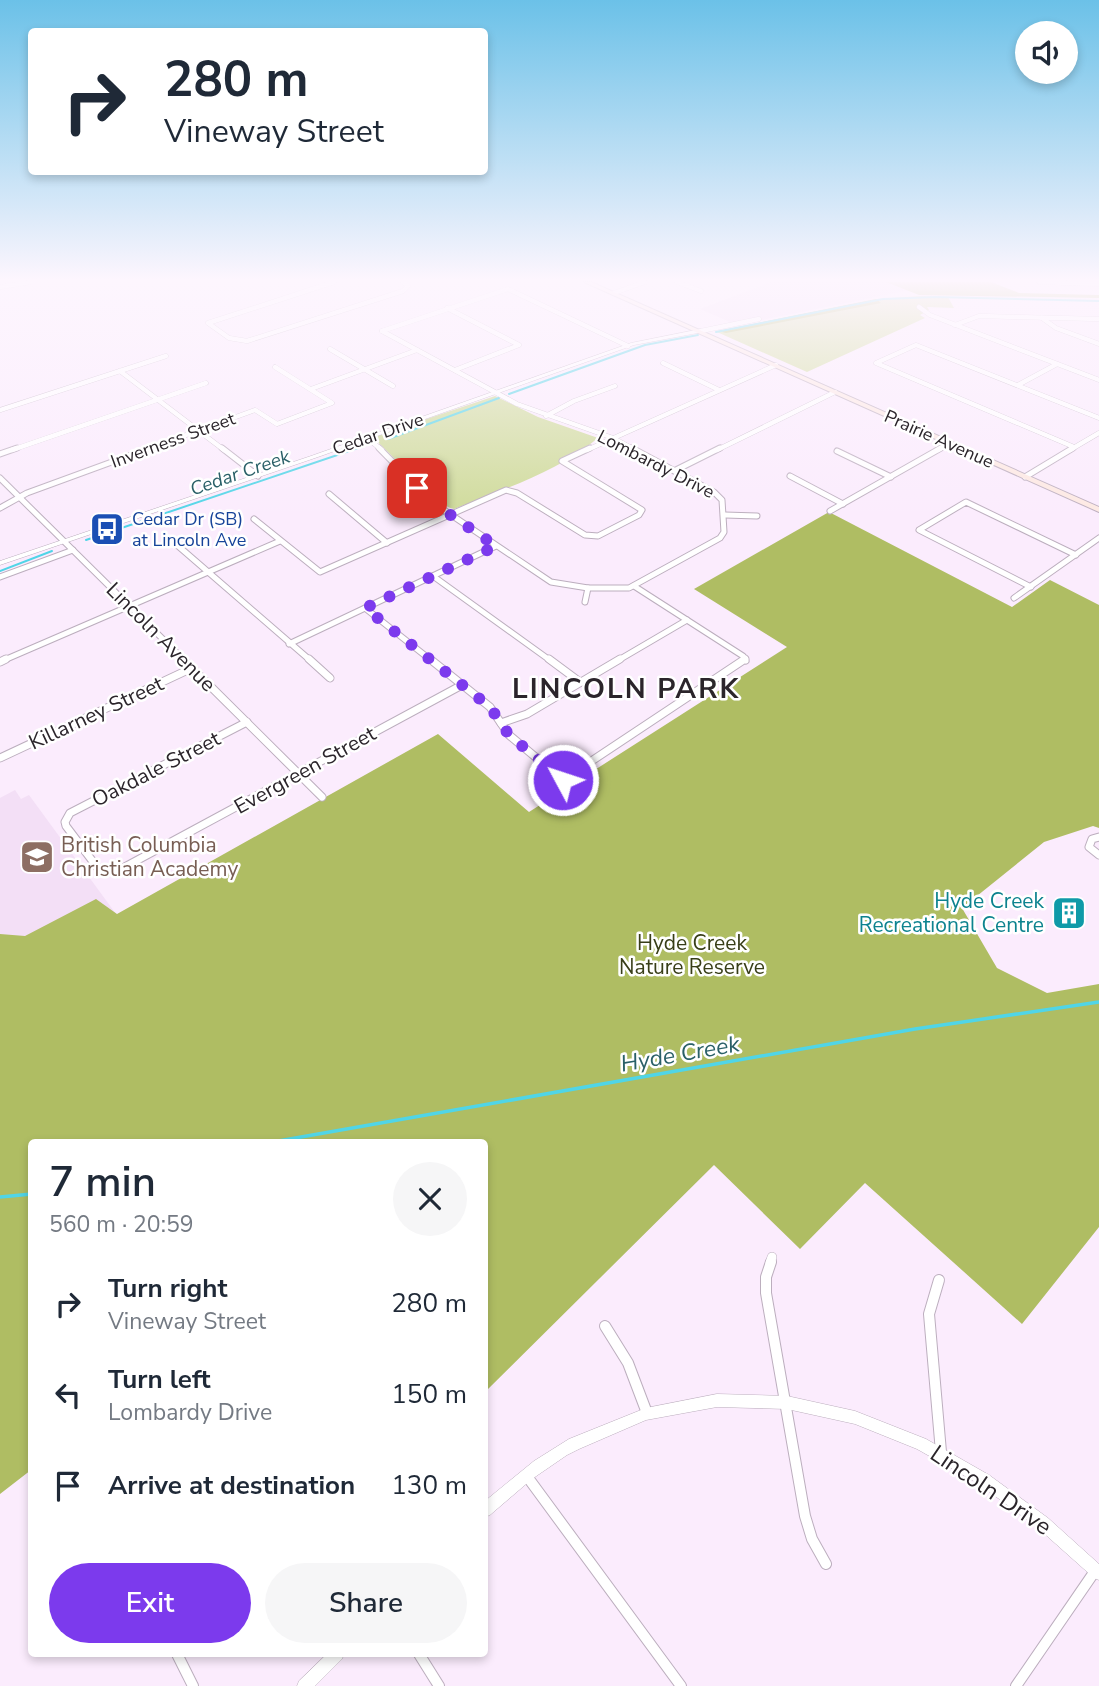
<!DOCTYPE html>
<meta charset="utf-8">
<style>
body{margin:0;font-family:"Nunito Sans",sans-serif;background:#f6f6f7;color:#1f2937;height:100vh;display:flex;flex-direction:column;font-size:26px;white-space:nowrap}
*{box-sizing:border-box;margin:0}
p{font-size:23px;color:#747a83}
.icon{flex:none;width:38px;height:38px;fill:none;stroke:currentColor;stroke-width:2;stroke-linecap:round;stroke-linejoin:round}
.map{position:relative;flex:1;overflow:hidden}
.drawer{position:absolute;left:28px;top:1139px;width:460px;height:518px;display:flex;flex-direction:column;background:#fff;border-radius:7px;box-shadow:0 4px 10px #0003}
.drawer>*{flex:none}
.top-card{position:absolute;left:28px;top:28px;width:460px;height:147px;border-radius:7px;box-shadow:0 4px 10px #0003;background:#fff;color:#1f2937;overflow:hidden}
.controls{position:absolute;left:1015px;top:21px;display:grid;gap:14px}
.controls a{display:grid;place-items:center;width:63px;height:63px;border-radius:50%;background:#fff;box-shadow:0 4px 10px #0003;font-size:35px}
.pin{position:absolute;display:grid;place-items:center;width:60px;height:60px;color:#fff;margin:-30px;border-radius:14px;box-shadow:0 4px 10px #0006}
.me{position:absolute;width:77px;margin:-38px;rotate:310deg;stroke-linejoin:round;filter:drop-shadow(0 0 5px #0008)}
.turn{display:flex;align-items:center;gap:24px;height:147px;padding:0 21px;font-size:32px}
.turn .icon{width:91px;height:91px;stroke-width:2.5}
.turn b{display:block;font-size:49px;line-height:60px}
.round{display:grid;place-items:center;flex:none;width:74px;height:74px;border-radius:37px;background:#f6f6f7}
.headline{display:flex;align-items:center;justify-content:space-between;height:119px;padding:0 21px}
h1{font-size:42px;font-weight:600;line-height:52px}
.cta{display:flex;gap:14px;margin-top:auto;padding:14px 21px}
.cta a{flex:1;height:80px;border-radius:42px;background:#7c3aed;color:#fff;font-size:28px;font-weight:600;line-height:80px;text-align:center}
.cta a+a{background:#f6f6f7;color:#1f2937}
ul{padding:0;list-style:none}
li{display:flex;align-items:center;gap:21px;height:91px;padding:0 21px}
li div{flex:1}
li b{display:block;font-size:26px}
li em{font-style:normal}
.map>svg:first-child{display:block}
</style>
<div class="map">
<svg width="1099" height="1686" viewBox="0 0 1099 1686">
<rect width="100%" height="100%" fill="#fbecfd"/>
<g fill="#f3dff6">
<polygon points="771,282 930,282 915,289 737,325 700,309"/>
<polygon points="15,790 21,799 29,795 116,914 0,979 0,798"/>
</g>
<g fill="#cfdb9a">
<polygon points="920,296 948,297 954,308 927,307 929,310 920,315 925,318 807,372 717,332 879,299"/>
<path d="M 495,396 L 538,417 L 598,438 C 556,473 503,489 454,509 C 433,505 395,456 375,440 L 379,435 Z"/>
</g>
<g fill="#afbd63">
<polygon points="886,282 991,282 1019,293 1099,295 1099,298 919,295"/>
<polygon points="876,299 881,303 726,333 718,331"/>
<polygon points="829,512 1012,607 1050,580 1099,605 1099,828 1093,826 1044,842 962,908 997,968 1047,993 1099,984 1099,1227 1022,1324 865,1183 800,1249 714,1165 485,1392 485,1143 32,1143 31,1470 0,1494 0,934 25,936 96,899 117,914 438,734 529,812 787,647 694,589"/>
</g>
<g fill="none" stroke-linecap="round" stroke-linejoin="round">
<g stroke="#50d5e7" stroke-width="2">
<polyline points="716,332 883,299 936,297 1099,301"/>
<polyline points="509,394 645,345 698,335"/>
<polyline points="388,439 499,398"/>
<polyline points="86,540 364,446"/>
<polyline points="0,571 52,551"/>
</g>
<g stroke="#50d5e7" stroke-width="3.5">
<polyline points="267,1143 915,1029 1099,1002"/>
<polyline points="0,1197 32,1194"/>
</g>
<g stroke="#bcaebe" stroke-width="5">
<g id="minor-far4">
<polyline points="334,282 208,323 229,338 247,341 403,291 408,286 403,282"/>
<polyline points="677,282 701,291"/>
<polyline points="1039,282 1099,284"/>
<polyline points="0,287 31,282"/>
<polyline points="614,293 645,282"/>
<polyline points="919,307 930,315 1099,380"/>
<polyline points="447,308 519,345 455,370"/>
<polyline points="1042,318 1056,328 1099,344"/>
<polyline points="955,325 979,316 1099,319"/>
<polyline points="382,331 508,289 628,346"/>
<polyline points="382,331 517,404 613,438 635,450"/>
<polyline points="701,331 759,319"/>
<polyline points="330,349 393,386"/>
<polyline points="663,363 719,390"/>
<polyline points="120,371 224,450"/>
<polyline points="1018,385 1057,364"/>
<polyline points="311,389 417,350"/>
<polyline points="0,410 166,356"/>
<polyline points="546,416 574,401 615,386"/>
<polyline points="367,438 382,450"/>
<polyline points="1074,447 876,363 916,345 1099,418"/>
<polyline points="12,450 206,383"/>
<polyline points="145,450 255,410 277,424 332,403 275,367"/>
<polyline points="587,450 776,365"/>
<polyline points="717,450 835,392"/>
<polyline points="938,450 950,443"/>
<polyline points="1070,450 1099,433"/>
</g>
</g>
<g stroke="#bcaebe" stroke-width="7">
<g id="minor-far3">
<polyline points="222,448 258,476"/>
<polyline points="379,448 432,502 551,582 588,588 629,588 720,538 724,532 722,500 714,492 632,448"/>
<polyline points="837,451 891,477"/>
<polyline points="0,454 17,448"/>
<polyline points="674,471 720,448"/>
<polyline points="790,476 843,504"/>
<polyline points="1025,477 1073,448"/>
<polyline points="0,478 185,661"/>
<polyline points="329,494 387,543"/>
<polyline points="0,508 27,493 150,448"/>
<polyline points="830,511 941,448"/>
<polyline points="725,515 757,516"/>
<polyline points="254,519 320,572 506,490 517,493 585,535 598,536 639,515 642,510 562,461 590,448"/>
<polyline points="177,545 311,661"/>
<polyline points="433,576 551,661"/>
<polyline points="0,577 73,550"/>
<polyline points="634,586 743,656 746,661"/>
<polyline points="1031,587 919,530 966,502 1076,555"/>
<polyline points="1014,598 1099,538"/>
<polyline points="585,602 588,588"/>
<polyline points="365,608 432,661"/>
<polyline points="289,644 496,546"/>
<polyline points="2,661 280,541"/>
<polyline points="617,661 687,620"/>
</g>
</g>
<g stroke="#bcaebe" stroke-width="9">
<g id="minor-far2">
<polyline points="183,659 322,797"/>
<polyline points="309,659 330,678"/>
<polyline points="430,659 490,707 509,735 563,780 745,659"/>
<polyline points="549,659 580,682"/>
<polyline points="0,662 6,659"/>
<polyline points="247,722 70,813 65,822 66,826 100,871 121,869 462,685"/>
<polyline points="501,723 527,714 620,659"/>
<polyline points="0,758 192,668"/>
<polyline points="1099,837 1092,839 1089,847 1099,855"/>
</g>
</g>
<g stroke="#bcaebe" stroke-width="10">
<polyline id="minor-far1" points="770,1263 772,1257"/>
</g>
<g stroke="#bcaebe" stroke-width="12">
<g id="minor">
<polyline points="771,1262 766,1277 766,1293 805,1516 812,1539 826,1564"/>
<polyline points="939,1280 929,1314 941,1452"/>
<polyline points="605,1326 628,1363 647,1413"/>
<polyline points="526,1475 681,1686"/>
<polyline points="177,1654 193,1686"/>
<polyline points="419,1654 439,1686"/>
<polyline points="1016,1686 1095,1571"/>
</g>
</g>
<g stroke="#bcaebe" stroke-width="1">
<g id="tertiary">
<polygon points="701,329 704,331 703,332 634,345 315,458 0,565 0,561 311,456 631,343"/>
<polygon points="717,1394 787,1396 855,1411 926,1439 989,1475 1048,1518 1099,1564 1099,1580 1094,1578 1038,1528 979,1484 917,1449 855,1424 787,1409 717,1407 646,1420 579,1449 567,1455 532,1479 490,1515 485,1517 485,1501 534,1461 569,1439 646,1408"/>
<polygon points="327,1654 344,1654 342,1659 315,1686 297,1686 299,1681"/>
</g>
</g>
<g stroke="#bcaebe" stroke-width="2">
<polygon id="secondary" points="584,282 591,282 1099,507 1099,512"/>
</g>
<use href="#minor-far4" stroke="#fff" stroke-width="4.5"/>
<use href="#minor-far3" stroke="#fff" stroke-width="5"/>
<use href="#minor-far2" stroke="#fff" stroke-width="7"/>
<use href="#minor-far1" stroke="#fff" stroke-width="9"/>
<use href="#minor" stroke="#fff" stroke-width="10"/>
<use href="#tertiary" fill="#fff" fill-rule="evenodd"/>
<use href="#secondary" fill="#fde9e3" fill-rule="evenodd"/>
</g>
<linearGradient id="sky" x2="0" y2="1"><stop stop-color="#6bc1e8"/><stop offset="0.54" stop-color="#fdf6fe"/><stop offset="1" stop-color="#fdf6fe" stop-opacity="0"/></linearGradient>
<rect width="1099" height="518" fill="url(#sky)"/>
<g fill="none" stroke-linecap="round" stroke-linejoin="round">
<polyline stroke="#7c3aed" stroke-width="12" stroke-dasharray="0 21.6" points="417,488 439,507 496,546 365,608 490,707 509,735 563,780"/>
</g>
<defs>
<g id="bus-square" transform="scale(1.75)"><rect x="-9" y="-9" width="18" height="18" rx="4" fill="#1a4fb4" stroke="#fff"/><path d="M-5-6H5V4H4V6H2V4H-2V6H-4V4H-5ZM-3.5-4V0h7V-4ZM-3.5 1.2v1.5H-2V1.2ZM2 1.2v1.5H3.5V1.2Z" fill="#fff"/></g>
<g id="school-square" transform="scale(1.75)"><rect x="-9" y="-9" width="18" height="18" rx="4" fill="#8d6e63" stroke="#fff"/><path d="M0-5L7-2L0 1L-7-2ZM-4 1L0 2.5L4 1V4Q0 6-4 4Z" fill="#fff"/></g>
<g id="building-square" transform="scale(1.75)"><rect x="-9" y="-9" width="18" height="18" rx="4" fill="#0f9aa8" stroke="#fff"/><path d="M-4-6H4V6H1V3H-1V6H-4ZM-2.5-4.3h1.7v1.8h-1.7ZM.8-4.3h1.7v1.8H.8ZM-2.5-1h1.7V.8h-1.7ZM.8-1h1.7V.8H.8Z" fill="#fff"/></g>
</defs>
<g fill-rule="evenodd">
<use href="#bus-square" x="107" y="529"/>
<use href="#school-square" x="37" y="857"/>
<use href="#building-square" x="1069" y="913"/>
</g>
<g text-anchor="middle" dominant-baseline="central" stroke-width="5" stroke-linejoin="round" paint-order="stroke">
<g font-size="18" fill="#2b252b" stroke="#fff">
<text transform="translate(378 434) rotate(-19)">Cedar Drive</text>
<text transform="translate(939 439) rotate(24)">Prairie Avenue</text>
<text transform="translate(173 440) rotate(-20)">Inverness Street</text>
<text transform="translate(656 464) rotate(27)">Lombardy Drive</text>
</g>
<g font-size="18" fill="#164399" stroke="#fff" text-anchor="start">
<text x="132" y="519">Cedar Dr (SB)<tspan x="132" dy="21">at Lincoln Ave</tspan></text>
</g>
<g font-size="19" font-style="italic" fill="#2a6068" stroke="#fff">
<text transform="translate(240 473) rotate(-19)">Cedar Creek</text>
</g>
<g font-size="21" fill="#2b252b" stroke="#fff">
<text transform="translate(161 637) rotate(45)">Lincoln Avenue</text>
<text transform="translate(96 713) rotate(-25)">Killarney Street</text>
<text transform="translate(156 769) rotate(-27)">Oakdale Street</text>
<text transform="translate(305 770) rotate(-29)">Evergreen Street</text>
</g>
<g font-size="21" fill="#785e54" stroke="#fff" text-anchor="start">
<text x="61" y="845">British Columbia<tspan x="61" dy="24">Christian Academy</tspan></text>
</g>
<g font-size="21" fill="#0d838f" stroke="#fff" text-anchor="end">
<text x="1044" y="901">Hyde Creek<tspan x="1044" dy="24">Recreational Centre</tspan></text>
</g>
<g font-size="21" fill="#383e18" stroke="#fff">
<text x="692" y="943">Hyde Creek<tspan x="692" dy="24">Nature Reserve</tspan></text>
</g>
<g font-size="23" font-style="italic" fill="#2a6068" stroke="#fff">
<text transform="translate(680 1054) rotate(-10)">Hyde Creek</text>
</g>
<g font-size="24" fill="#2b252b" stroke="#fff">
<text transform="translate(991 1490) rotate(34)">Lincoln Drive</text>
</g>
<g font-size="28" font-weight="bold" letter-spacing="2" fill="#2b252b" stroke="#fff">
<text x="626" y="689">LINCOLN PARK</text>
</g>
</g>
</svg>
<div class="controls">
<a><svg class="icon" aria-label="sound" viewBox="0 0 24 24"><path d="M4 9h4l5-4v14l-5-4H4zM17 9q2 3 0 6"/></svg></a>
</div>
<div class="pin" style="left:417px;top:488px;background:#d93025"><svg class="icon" aria-label="arrive" viewBox="0 0 24 24"><path d="M6 21V4h12l-3 4 3 4H6"/></svg></div>
<svg class="me" style="left:563px;top:780px" viewBox="-20 -20 40 40"><circle r="17" fill="#7c3aed" stroke="#fff" stroke-width="3"/><path d="M0-11L8 9 0 5-8 9z" fill="#fff"/></svg>
<div class="top-card">
<div class="turn"><svg class="icon" aria-label="right" viewBox="0 0 24 24"><path d="M7 20v-9h11M14 6l5 5-5 5"/></svg><div><b>280 m</b>Vineway Street</div></div>
</div>
<section class="drawer">
<div class="headline"><div><h1>7 min</h1><p>560 m · 20:59</p></div><a class="round"><svg class="icon" aria-label="close" viewBox="0 0 24 24"><path d="M6 6l12 12M18 6L6 18"/></svg></a></div>
<ul>
<li><svg class="icon" aria-label="right" viewBox="0 0 24 24"><path d="M7 20v-9h11M14 6l5 5-5 5"/></svg><div><b>Turn right</b><p>Vineway Street</p></div><em>280 m</em></li>
<li><svg class="icon" aria-label="left" viewBox="0 0 24 24"><path d="M17 20v-9H6M10 6l-5 5 5 5"/></svg><div><b>Turn left</b><p>Lombardy Drive</p></div><em>150 m</em></li>
<li><svg class="icon" aria-label="arrive" viewBox="0 0 24 24"><path d="M6 21V4h12l-3 4 3 4H6"/></svg><div><b>Arrive at destination</b></div><em>130 m</em></li>
</ul>
<div class="cta"><a>Exit</a><a>Share</a></div>
</section>
</div>
